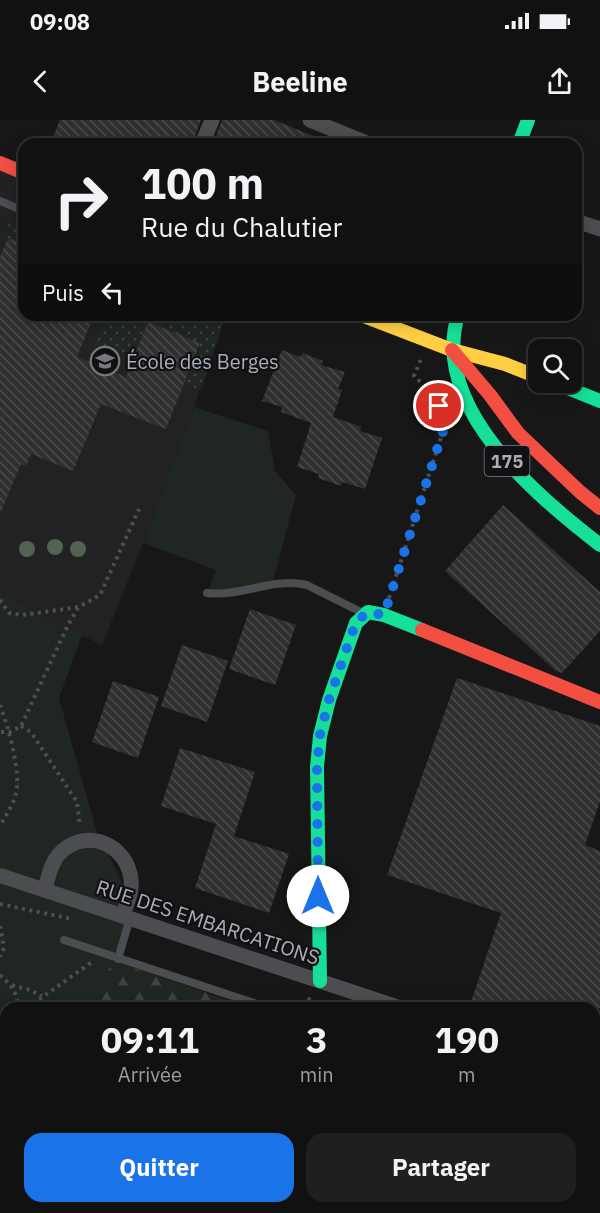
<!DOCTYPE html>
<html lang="fr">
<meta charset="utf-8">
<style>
body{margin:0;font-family:"IBM Plex Sans",sans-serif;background:#1e1f1f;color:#f1f3f6;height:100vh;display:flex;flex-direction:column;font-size:22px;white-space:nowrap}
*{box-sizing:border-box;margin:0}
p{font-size:20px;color:#9c9d9f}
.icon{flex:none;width:33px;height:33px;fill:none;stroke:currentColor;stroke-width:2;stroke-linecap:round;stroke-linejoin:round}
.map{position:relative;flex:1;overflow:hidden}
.details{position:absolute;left:0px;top:882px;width:600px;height:212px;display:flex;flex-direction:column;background:#111;border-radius:18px 18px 0 0;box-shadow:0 3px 15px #0003,0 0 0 2px #303131}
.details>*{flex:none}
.guide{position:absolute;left:18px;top:18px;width:564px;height:183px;border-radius:18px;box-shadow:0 3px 15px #0003,0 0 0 2px #303131;background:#111;color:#f1f3f6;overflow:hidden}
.buttons{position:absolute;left:528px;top:219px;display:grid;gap:12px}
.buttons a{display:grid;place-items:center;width:54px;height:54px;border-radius:12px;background:#111;box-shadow:0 3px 15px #0003,0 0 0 2px #303131;font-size:30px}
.pin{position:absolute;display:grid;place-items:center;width:51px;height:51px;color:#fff;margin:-26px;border:3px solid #fff;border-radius:50%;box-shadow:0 2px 6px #0007}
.me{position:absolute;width:66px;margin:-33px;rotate:0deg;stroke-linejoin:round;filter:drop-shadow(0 0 4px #0008)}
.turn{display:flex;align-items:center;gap:21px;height:126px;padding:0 24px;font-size:27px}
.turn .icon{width:78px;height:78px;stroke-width:2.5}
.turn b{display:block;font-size:42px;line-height:51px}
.then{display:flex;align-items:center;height:57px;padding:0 24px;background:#0003;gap:12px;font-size:22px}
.eta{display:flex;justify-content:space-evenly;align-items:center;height:102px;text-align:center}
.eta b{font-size:36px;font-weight:800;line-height:42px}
.primary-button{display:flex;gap:12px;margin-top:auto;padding:12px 24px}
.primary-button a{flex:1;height:69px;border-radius:18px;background:#1a73e8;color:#fff;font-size:24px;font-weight:800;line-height:69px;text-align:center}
.primary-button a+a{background:#1e1f1f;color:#f1f3f6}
.status{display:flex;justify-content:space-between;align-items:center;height:42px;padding:0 30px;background:#111;direction:ltr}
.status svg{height:16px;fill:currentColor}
header{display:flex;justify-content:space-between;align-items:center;height:78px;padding:0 24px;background:#111;font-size:27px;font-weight:800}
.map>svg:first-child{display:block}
</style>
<div class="status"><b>09:08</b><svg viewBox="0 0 49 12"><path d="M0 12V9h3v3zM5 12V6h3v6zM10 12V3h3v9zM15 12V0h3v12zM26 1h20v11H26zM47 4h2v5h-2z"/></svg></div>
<header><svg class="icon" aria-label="back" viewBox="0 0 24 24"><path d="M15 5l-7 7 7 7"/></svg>Beeline<svg class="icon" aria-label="share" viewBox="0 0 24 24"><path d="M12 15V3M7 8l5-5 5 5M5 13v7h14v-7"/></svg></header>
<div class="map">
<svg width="600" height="1093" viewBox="0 0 600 1093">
<defs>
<pattern id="grass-dots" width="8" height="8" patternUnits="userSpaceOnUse" patternTransform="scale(1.5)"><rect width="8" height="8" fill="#202621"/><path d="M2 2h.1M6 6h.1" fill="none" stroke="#3e433f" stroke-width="1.8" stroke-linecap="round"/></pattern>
<pattern id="forest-firs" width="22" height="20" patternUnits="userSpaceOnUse" patternTransform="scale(1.5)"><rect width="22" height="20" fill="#202621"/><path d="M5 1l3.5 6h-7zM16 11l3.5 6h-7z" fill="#3e433f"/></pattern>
<pattern id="building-back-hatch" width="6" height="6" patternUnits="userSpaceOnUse" patternTransform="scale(1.5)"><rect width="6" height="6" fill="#303031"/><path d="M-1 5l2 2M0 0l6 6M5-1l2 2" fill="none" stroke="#4b4b4d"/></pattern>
</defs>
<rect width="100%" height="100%" fill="#171717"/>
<polygon fill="#222224" points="0,43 24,53 24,195 225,195 194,287 143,423 102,525 48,499 0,472"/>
<g fill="url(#grass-dots)">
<polygon points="13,103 24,108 24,125 8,118 8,105"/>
<polygon points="108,195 241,195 240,198 231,202 224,201 201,270 184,264 200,223 131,244 96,229 94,227"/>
</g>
<polygon fill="url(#forest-firs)" points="0,802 25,815 131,847 251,888 175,888 157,882 124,881 119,888 6,888 6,1088 103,1088 104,1093 0,1093"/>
<g fill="#202621">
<polygon points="194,287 268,311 275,351 296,375 272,465 207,473 216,450 143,423"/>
<path d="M 0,472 L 48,499 L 82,515 L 59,578 L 99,720 C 114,742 138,789 129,816 C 124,829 113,840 107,852 C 102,863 100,876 97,888 L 6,888 L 6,1088 L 103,1088 L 104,1093 L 0,1093 Z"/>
</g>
<g fill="url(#building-back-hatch)">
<polygon points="60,0 201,0 192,24 50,24"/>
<polygon points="222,0 274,0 333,24 213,24"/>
<polygon points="8,118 24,125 24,195 94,195 77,237 126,257 148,202 200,223 166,309 101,284 73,351 31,334 26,346 21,344 0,394 0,137"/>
<polygon points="282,230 301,237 302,233 323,241 321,245 345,252 338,269 342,270 333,297 361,307 360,311 382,318 365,369 342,362 341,366 318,358 319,354 297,347 311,303 281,292 282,287 262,281"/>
<polygon points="503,385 600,472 600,511 562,553 556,551 445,451"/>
<polygon points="250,489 296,505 275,565 229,549"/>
<polygon points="182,525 228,541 207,602 161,586"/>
<polygon points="457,558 600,606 600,681 585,725 600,731 600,888 469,888 501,793 387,755"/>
<polygon points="113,561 159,577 138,638 92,622"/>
<polygon points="180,628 255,652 234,716 289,734 269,793 195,768 216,704 161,686"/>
</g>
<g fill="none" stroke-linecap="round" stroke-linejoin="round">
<g stroke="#4d4f51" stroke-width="4" stroke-dasharray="3 4.5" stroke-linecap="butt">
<path d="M 389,478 L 445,305 C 439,284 430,270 414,256 L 421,239"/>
<polyline points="0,480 9,493 23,495 79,487 100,475 139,389"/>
<path d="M 0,585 C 8,606 19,645 17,668 C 15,682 7,694 0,706"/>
<polyline points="21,606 31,612 77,682 80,706"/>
<polyline points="1,612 10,612 21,606 68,505 78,488"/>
<polyline points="0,784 72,799"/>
<polyline points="0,806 4,828 0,837"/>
<path d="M 0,855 C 11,865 18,873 18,888"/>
<polyline points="12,865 30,870 42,876"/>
<polyline points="308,878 318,888"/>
<polyline points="27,888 92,842"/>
<polyline points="6,921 0,938 6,969"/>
<polyline points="0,1032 6,1056"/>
<polyline points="16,1088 18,1093"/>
<polyline points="52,1088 57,1093"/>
</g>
<g stroke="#4c4d50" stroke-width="8">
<polyline points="0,81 24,91"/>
<path d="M 207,473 C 241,477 274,457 307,465 L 363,493"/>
<polyline points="64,820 269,888"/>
<polyline points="118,839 130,798"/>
<polyline points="291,1088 291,1093"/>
</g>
<g stroke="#4c4d50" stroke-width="15">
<polyline points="310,0 369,24"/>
<polyline points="202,24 212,0"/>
<polyline points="576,101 600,109"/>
<polyline points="2,756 401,888"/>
<path d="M 45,770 C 48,757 51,742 61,732 C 91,704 135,730 131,769 C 130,778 125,787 123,796"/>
<polyline points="594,940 600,941"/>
<polyline points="594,997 600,984"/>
<polyline points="552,1093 554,1088"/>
</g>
<g stroke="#16e098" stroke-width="14">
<polyline points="519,24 528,0"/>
<path d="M 458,195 C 430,288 536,375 600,425"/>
<polyline points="553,262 600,281"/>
<polyline points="320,861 317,647 320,616 329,580 356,503 368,492 384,495 422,510"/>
</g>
<polyline stroke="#ffcf43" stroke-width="14" points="361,195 452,230 505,244 538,257"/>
<g stroke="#f24e42" stroke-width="14">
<polyline points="0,43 24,53"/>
<polyline points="452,230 490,275 518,313 580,372 600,388"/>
<polyline points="422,510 600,582"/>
</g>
</g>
<g fill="#526253">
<circle cx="55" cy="427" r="8"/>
<circle cx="27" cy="429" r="8"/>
<circle cx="78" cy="429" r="8"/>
</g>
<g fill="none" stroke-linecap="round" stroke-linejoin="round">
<polyline stroke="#1a73e8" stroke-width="10" stroke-dasharray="0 18" points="318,776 317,646 320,615 329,580 350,519 356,502 368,492 384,495 445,305 439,286"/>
</g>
<defs>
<g id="school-ring" transform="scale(1.5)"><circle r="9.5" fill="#111113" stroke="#77797f" stroke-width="1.5"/><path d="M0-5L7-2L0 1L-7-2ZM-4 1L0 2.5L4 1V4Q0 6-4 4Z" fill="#77797f"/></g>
</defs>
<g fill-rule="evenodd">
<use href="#school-ring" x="105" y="241"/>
</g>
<g text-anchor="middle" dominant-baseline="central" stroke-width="4.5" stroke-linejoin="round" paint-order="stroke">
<rect fill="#111113" stroke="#7c7f86" stroke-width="1.5" x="484.5" y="326" width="45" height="30" rx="4.5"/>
<g font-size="18" font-weight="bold" fill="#aaaeb7">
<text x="507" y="341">175</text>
</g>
<g font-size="20" fill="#aaaeb7" stroke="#111113" text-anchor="start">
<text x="126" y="241">École des Berges</text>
</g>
<g font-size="20" fill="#aaaeb7" stroke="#111113">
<text transform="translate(208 802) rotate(18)">RUE DES EMBARCATIONS</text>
</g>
</g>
</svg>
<div class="buttons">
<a><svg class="icon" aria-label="search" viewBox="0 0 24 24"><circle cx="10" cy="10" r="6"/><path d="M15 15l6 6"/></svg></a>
</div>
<div class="pin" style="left:439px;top:286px;background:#d93025"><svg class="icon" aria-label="arrive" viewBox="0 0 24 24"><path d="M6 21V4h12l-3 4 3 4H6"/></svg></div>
<svg class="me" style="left:318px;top:776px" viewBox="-20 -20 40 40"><circle r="19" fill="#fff"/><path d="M0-13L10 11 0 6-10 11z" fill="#1a73e8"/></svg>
<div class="guide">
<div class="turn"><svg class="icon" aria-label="right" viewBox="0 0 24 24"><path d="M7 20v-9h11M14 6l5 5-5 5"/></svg><div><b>100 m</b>Rue du Chalutier</div></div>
<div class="then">Puis<svg class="icon" aria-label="left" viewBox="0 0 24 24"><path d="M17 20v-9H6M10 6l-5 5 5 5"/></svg></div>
</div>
<section class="details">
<div class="eta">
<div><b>09:11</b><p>Arrivée</p></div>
<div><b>3</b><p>min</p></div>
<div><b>190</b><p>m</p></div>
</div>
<div class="primary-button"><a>Quitter</a><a>Partager</a></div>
</section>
</div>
